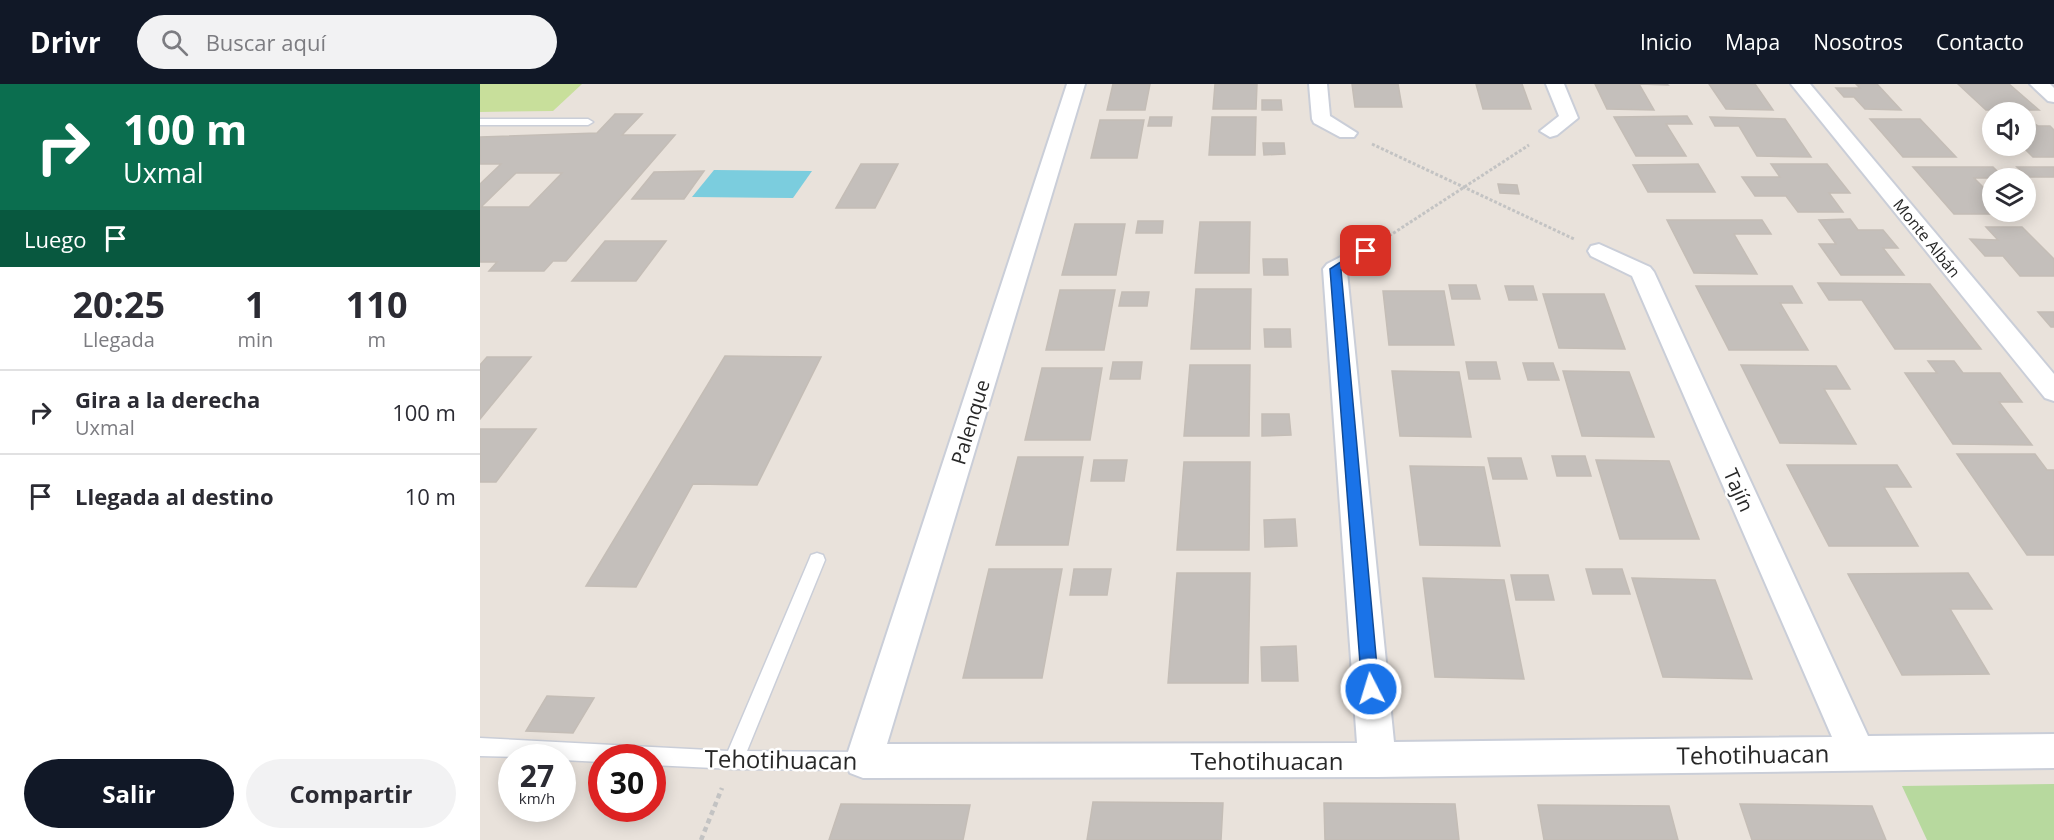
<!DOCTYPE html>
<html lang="es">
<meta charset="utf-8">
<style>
body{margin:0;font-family:"Open Sans",sans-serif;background:#f2f2f3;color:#2b2b33;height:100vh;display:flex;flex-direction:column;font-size:22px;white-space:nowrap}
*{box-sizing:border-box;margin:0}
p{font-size:20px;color:#7c7c81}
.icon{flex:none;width:33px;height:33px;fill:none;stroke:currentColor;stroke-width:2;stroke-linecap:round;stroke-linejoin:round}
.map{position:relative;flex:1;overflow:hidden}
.details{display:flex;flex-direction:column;background:#fff;width:480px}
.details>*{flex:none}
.hud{background:#0b6e4f;color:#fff;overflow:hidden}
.fabs{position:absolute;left:1502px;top:18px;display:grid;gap:12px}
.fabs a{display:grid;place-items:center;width:54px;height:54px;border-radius:50%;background:#fff;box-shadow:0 3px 15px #0003;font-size:30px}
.speed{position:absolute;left:18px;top:660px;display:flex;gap:12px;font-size:30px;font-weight:700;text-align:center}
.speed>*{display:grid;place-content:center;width:78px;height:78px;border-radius:50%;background:#fff;box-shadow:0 3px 15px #0003;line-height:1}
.speed small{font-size:15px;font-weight:400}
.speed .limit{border:9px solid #d22;background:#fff;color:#111}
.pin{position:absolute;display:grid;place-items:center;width:51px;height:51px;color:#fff;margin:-26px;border-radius:12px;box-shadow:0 3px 9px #0006}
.me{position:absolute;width:66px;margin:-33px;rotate:355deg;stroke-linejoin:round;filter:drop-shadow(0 0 4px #0008)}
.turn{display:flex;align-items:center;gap:21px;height:126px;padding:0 24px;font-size:27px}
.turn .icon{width:78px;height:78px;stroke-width:2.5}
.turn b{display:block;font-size:42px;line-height:51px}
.then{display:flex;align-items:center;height:57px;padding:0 24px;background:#0003;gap:12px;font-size:22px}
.eta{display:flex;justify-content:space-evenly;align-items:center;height:102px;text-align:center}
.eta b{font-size:36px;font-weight:700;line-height:42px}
.primary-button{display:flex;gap:12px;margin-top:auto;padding:12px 24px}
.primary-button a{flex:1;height:69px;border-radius:36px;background:#111827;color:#fff;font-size:24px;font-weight:700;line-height:69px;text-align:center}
.primary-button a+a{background:#f2f2f3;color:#2b2b33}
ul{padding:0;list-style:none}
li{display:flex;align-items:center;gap:18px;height:84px;padding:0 24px;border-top:2px solid #e1e1e2}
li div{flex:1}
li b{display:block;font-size:22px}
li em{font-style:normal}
header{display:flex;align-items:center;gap:36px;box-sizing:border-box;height:84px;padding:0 30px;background:#111827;color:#fff}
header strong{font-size:28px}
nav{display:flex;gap:33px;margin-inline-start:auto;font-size:21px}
.search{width:420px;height:54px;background:#f2f2f3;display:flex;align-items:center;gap:15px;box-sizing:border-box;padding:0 21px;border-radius:33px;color:#7c7c81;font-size:22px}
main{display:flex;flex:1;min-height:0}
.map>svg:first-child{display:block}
</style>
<header>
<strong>Drivr</strong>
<div class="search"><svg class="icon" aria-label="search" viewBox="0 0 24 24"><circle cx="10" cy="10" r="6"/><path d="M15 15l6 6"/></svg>Buscar aquí</div>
<nav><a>Inicio</a><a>Mapa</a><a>Nosotros</a><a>Contacto</a></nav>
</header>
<main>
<section class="details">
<div class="hud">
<div class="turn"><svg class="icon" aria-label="right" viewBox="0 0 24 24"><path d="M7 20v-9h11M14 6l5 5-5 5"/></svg><div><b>100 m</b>Uxmal</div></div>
<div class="then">Luego<svg class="icon" aria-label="arrive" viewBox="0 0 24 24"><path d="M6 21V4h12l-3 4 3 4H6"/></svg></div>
</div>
<div class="eta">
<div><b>20:25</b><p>Llegada</p></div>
<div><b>1</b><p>min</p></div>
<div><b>110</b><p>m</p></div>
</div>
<ul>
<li><svg class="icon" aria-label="right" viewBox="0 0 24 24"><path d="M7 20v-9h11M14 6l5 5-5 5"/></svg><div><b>Gira a la derecha</b><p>Uxmal</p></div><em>100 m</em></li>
<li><svg class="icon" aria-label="arrive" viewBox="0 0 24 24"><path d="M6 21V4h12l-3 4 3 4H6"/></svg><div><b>Llegada al destino</b></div><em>10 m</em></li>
</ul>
<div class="primary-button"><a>Salir</a><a>Compartir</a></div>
</section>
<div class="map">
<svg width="1574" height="756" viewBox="0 0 1574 756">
<rect width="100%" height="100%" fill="#e9e2db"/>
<polygon fill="#b7d99e" points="1574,700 1574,756 1447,756 1422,702"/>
<polygon fill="#c8df9b" points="0,0 102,0 73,27 0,28"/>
<polygon fill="#7bcdde" points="234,86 332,87 313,114 212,113"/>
<g fill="#c4bfbb" stroke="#c4bdb6" stroke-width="1.5" fill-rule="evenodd">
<polygon points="633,0 670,0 665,26 627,26"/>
<polygon points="735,0 777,0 776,25 733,25"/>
<polygon points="872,0 918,0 922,23 875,23"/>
<polygon points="996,0 1042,0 1051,25 1003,25"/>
<polygon points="1115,0 1187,0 1188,1 1159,0 1174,26 1127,25"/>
<polygon points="1229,0 1275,0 1293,26 1246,25"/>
<polygon points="1376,0 1397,0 1421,26 1385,25 1374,13 1364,13 1356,4 1380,4"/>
<polygon points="1478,0 1529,0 1559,26 1506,26"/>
<polygon points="782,16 801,16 802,26 782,26"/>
<path d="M 135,30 L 162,30 L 142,51 L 195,51 L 86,177 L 73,177 L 64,187 L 9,187 L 17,178 L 0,178 L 0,100 L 21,80 L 0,80 L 0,53 L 117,49 ZM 36,89 L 82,89 L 49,123 L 1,123 Z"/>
<polygon points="1207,32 1212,40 1186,40 1206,72 1156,72 1134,33"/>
<polygon points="670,33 692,33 691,42 668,42"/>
<polygon points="732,33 776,33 775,71 729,71"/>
<polygon points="1230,33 1305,35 1331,73 1277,72 1259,42 1235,42"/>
<polygon points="1545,34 1558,42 1570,42 1574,46 1574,73 1553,73 1542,62 1545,62"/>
<polygon points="1390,35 1440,35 1476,73 1423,73"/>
<polygon points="620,36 664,36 657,74 611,74"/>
<polygon points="783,59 804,59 805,70 784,71"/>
<polygon points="381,80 418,80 395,124 356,124"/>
<polygon points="1218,80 1235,108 1168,108 1153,81"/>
<polygon points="1291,80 1347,80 1370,109 1349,109 1363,128 1318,128 1306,112 1275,112 1262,93 1300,93"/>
<polygon points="1433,83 1513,83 1524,94 1494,94 1512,112 1512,128 1529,130 1474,130"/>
<polygon points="1537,83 1574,83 1574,93 1548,93"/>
<polygon points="224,87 204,115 152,115 174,88"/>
<polygon points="1018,100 1037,101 1039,110 1020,109"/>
<polygon points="1370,135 1378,146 1403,146 1418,164 1403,164 1424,191 1361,191 1339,160 1356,160 1339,136"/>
<polygon points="1187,136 1282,136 1291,150 1254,150 1277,190 1214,189"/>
<polygon points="658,137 683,137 682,149 656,149"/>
<polygon points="720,138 770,138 769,189 715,189"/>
<polygon points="595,140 645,140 636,191 582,191"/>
<polygon points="1506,143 1542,143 1574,175 1574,192 1540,192 1523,172 1505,172 1490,155 1518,156"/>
<polygon points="125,157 186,157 156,197 92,197"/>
<polygon points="783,175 807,175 808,191 784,191"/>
<polygon points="1338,199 1450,200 1501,265 1415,265 1382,216 1349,216"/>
<polygon points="969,201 996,201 1000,215 972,215"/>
<polygon points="1025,202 1053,202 1057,216 1029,216"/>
<polygon points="1216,202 1312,202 1322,219 1300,219 1328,266 1249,266"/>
<polygon points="716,205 771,205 770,265 711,265"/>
<polygon points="580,206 635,206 624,266 566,266"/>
<polygon points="903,207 964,207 974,261 909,261"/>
<polygon points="642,208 669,208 667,222 639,222"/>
<polygon points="1063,210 1124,210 1145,265 1079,264"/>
<polygon points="1558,228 1574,228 1574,243 1571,243"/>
<polygon points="784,245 810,245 811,263 785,263"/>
<polygon points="245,272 341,273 277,401 213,400 156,503 106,502"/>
<polygon points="7,273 51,273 0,335 0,281"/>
<polygon points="1448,277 1474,277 1483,289 1520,289 1542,318 1519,318 1552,361 1473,360 1425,289 1457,289"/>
<polygon points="633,278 662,278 660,295 630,295"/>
<polygon points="986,278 1016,278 1020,295 989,295"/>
<polygon points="1043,279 1073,279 1079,296 1048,296"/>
<polygon points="710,281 770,281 769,352 704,352"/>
<polygon points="1261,281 1356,282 1370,305 1344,305 1376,360 1300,359"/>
<polygon points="562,284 622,284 610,356 545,356"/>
<polygon points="912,287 979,288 991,353 920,352"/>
<polygon points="1083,287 1149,288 1174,353 1102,352"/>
<polygon points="782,330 809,330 811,351 782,352"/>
<polygon points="0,345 56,345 16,398 0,398"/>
<polygon points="1477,370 1555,370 1567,386 1574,386 1574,471 1547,471"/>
<polygon points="1072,372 1105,372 1111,392 1077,392"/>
<polygon points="538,373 603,373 588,461 516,461"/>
<polygon points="1008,374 1041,374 1047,395 1013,395"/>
<polygon points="614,376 647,376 644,397 611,397"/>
<polygon points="1116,376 1189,377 1219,455 1140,455"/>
<polygon points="704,378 770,378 769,466 697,466"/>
<polygon points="1307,381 1417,381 1431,403 1404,403 1438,462 1349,462"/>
<polygon points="930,382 1004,383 1020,462 940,461"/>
<polygon points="815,435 817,462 785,463 784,436"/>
<polygon points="509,485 582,485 562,594 483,594"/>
<polygon points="594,485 631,485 627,511 590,511"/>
<polygon points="1106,485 1142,485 1150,510 1113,510"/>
<polygon points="697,489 770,489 768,599 688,599"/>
<polygon points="1488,489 1512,525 1470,525 1509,590 1422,591 1368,490"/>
<polygon points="1031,491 1068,491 1074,516 1036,516"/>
<polygon points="943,494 1024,496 1044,595 955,593"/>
<polygon points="1152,494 1235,496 1272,595 1183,593"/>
<polygon points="816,562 818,597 782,597 781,563"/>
<polygon points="67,612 114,614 93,649 46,647"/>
<polygon points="613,718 743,719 741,756 607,756"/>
<polygon points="844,719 975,720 979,756 845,756"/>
<polygon points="361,720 490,721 483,756 349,756"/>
<polygon points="1260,720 1392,722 1406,756 1272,756"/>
<polygon points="1058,721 1189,722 1198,756 1064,756"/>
</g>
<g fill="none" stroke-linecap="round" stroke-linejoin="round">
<g stroke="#caced8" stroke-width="3">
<g id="lane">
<polygon points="0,35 108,35 113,38 108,41 0,41"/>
<polygon points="337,469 343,471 345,476 267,667 383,668 390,671 393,677 390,683 383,686 254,685 172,681 172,674 122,674 122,678 82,676 82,674 0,672 0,654 248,667 329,476 331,471"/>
</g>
</g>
<g stroke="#caced8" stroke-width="4">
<g id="street">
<polygon points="587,0 605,0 407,660 877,659 843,185 847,180 886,160 894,162 897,167 867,188 914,658 1352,653 1152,192 1111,172 1108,167 1111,162 1119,160 1170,183 1174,188 1388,652 1574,650 1574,684 897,693 383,694 370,689 365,677"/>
<polygon points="829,0 847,0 850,32 877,49 874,53 860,53 834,39 832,35"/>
<polygon points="1066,0 1084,0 1098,34 1077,51 1070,53 1060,47 1079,32"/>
<polygon points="1311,0 1330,0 1574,290 1574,317 1565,314"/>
<polygon points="1550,0 1570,0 1574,4 1574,18 1568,17"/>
</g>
</g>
<g stroke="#c3c3c3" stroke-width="3" stroke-dasharray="3 2" stroke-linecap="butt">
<polyline points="892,60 1094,155"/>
<polyline points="909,152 1049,61"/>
</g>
<polyline stroke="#c3c3c3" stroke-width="4.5" stroke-dasharray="5 4" stroke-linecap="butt" points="221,756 242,704"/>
<use href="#lane" fill="#fff" fill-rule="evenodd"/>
<use href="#street" fill="#fff" fill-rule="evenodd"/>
</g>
<polygon fill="#1a73e8" stroke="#114b97" stroke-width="1.5" points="882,164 891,167 861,186 899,605 897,611 891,613 885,611 882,605 850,185"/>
<g text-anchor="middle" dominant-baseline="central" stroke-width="5" stroke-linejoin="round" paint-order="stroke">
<g font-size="16" fill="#282828" stroke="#fff">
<text transform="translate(1447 154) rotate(51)">Monte Albán</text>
</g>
<g font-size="20" fill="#282828" stroke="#fff">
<text transform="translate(490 338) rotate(-73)">Palenque</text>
<text transform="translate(1259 406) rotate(66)">Tajín</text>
</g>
<g font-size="24" fill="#282828" stroke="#fff">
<text transform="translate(1273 670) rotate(-1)">Tehotihuacan</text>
<text transform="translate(301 675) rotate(1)">Tehotihuacan</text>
<text x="787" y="676">Tehotihuacan</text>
</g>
</g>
</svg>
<div class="fabs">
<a><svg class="icon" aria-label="sound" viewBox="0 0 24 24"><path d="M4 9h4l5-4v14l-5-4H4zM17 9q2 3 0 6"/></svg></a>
<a><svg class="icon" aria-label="layers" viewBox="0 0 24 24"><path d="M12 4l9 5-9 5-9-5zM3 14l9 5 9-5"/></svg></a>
</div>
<div class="speed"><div>27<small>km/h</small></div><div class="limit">30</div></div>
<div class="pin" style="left:886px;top:167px;background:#d93025"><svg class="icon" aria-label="arrive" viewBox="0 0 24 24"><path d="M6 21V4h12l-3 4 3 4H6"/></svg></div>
<svg class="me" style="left:891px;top:605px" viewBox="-20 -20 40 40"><circle r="17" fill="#1a73e8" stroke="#fff" stroke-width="3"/><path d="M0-11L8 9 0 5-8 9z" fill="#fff"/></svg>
</div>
</main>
